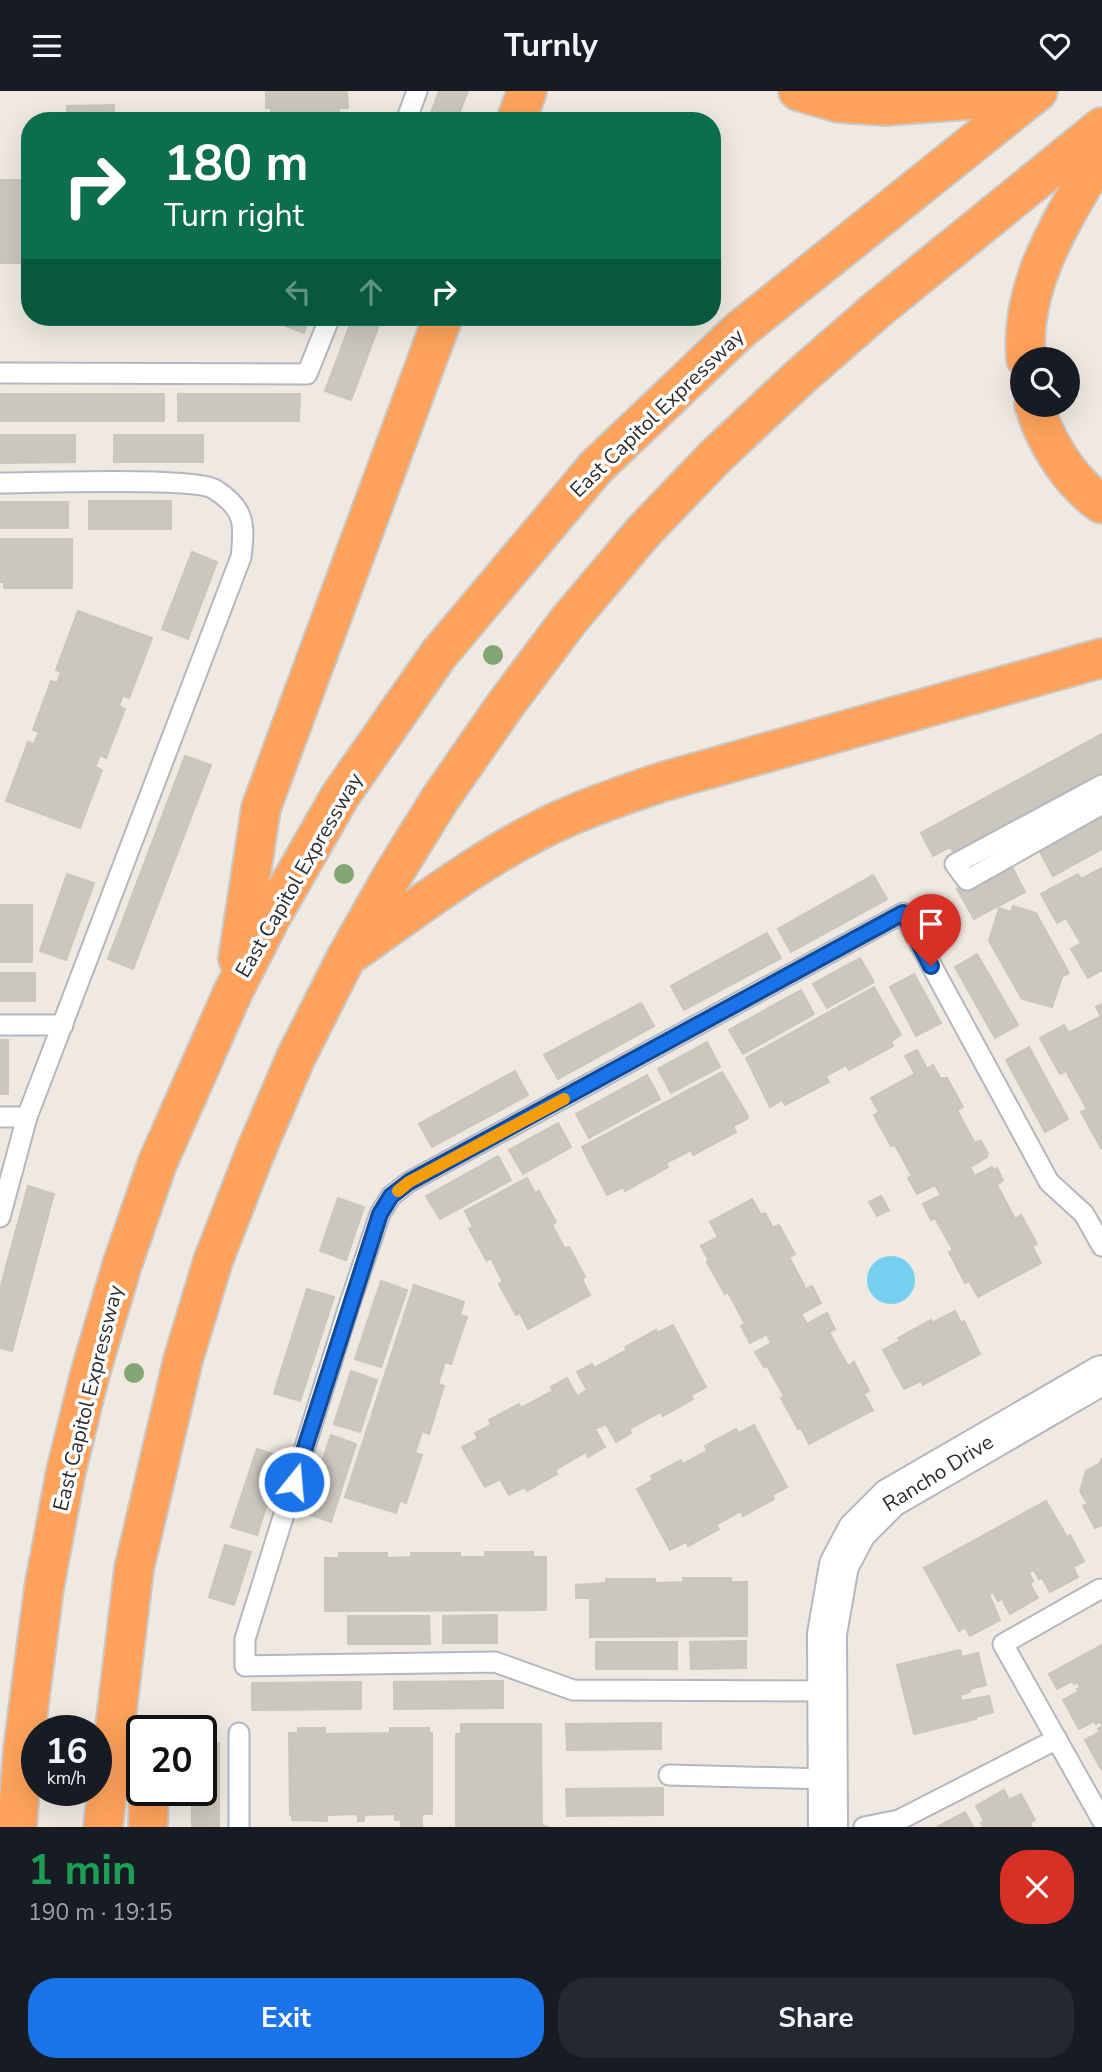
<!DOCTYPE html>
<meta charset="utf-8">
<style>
body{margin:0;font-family:"Nunito Sans",sans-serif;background:#242831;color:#f1f3f6;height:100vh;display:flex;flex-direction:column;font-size:26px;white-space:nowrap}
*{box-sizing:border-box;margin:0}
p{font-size:23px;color:#9ea1a6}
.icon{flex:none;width:38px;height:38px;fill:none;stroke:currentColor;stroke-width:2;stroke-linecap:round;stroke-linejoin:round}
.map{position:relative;height:1736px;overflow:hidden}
.panel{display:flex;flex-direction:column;background:#171b24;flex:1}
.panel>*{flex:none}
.guide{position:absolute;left:21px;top:21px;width:700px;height:214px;border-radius:28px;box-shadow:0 7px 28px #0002;background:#0b6e4f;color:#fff;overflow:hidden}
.fabs{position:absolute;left:1010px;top:256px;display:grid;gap:14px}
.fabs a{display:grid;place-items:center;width:70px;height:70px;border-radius:50%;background:#171b24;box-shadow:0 7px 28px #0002;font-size:35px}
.speed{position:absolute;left:21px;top:1624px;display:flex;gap:14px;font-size:35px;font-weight:700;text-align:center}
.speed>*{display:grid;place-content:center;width:91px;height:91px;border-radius:50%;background:#171b24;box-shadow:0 7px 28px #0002;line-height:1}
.speed small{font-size:18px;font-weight:400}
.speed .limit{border:4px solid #111;border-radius:10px;background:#fff;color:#111}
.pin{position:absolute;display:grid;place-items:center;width:60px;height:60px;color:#fff;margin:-72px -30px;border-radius:50% 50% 50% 0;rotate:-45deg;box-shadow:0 0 7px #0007}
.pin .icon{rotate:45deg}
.me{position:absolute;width:77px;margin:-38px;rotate:17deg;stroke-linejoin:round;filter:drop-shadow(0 0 5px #0008)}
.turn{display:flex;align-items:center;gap:24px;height:147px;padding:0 28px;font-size:32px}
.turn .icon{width:91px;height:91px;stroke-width:2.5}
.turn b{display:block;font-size:49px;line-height:60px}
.lanes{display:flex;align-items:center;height:66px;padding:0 28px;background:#0003;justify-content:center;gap:35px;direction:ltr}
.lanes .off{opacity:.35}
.round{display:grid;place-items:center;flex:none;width:74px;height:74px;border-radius:28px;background:#242831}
.summary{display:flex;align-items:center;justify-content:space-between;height:119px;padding:0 28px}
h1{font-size:42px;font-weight:700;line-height:52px;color:#1e9e55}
.action{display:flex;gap:14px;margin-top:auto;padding:14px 28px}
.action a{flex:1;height:80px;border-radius:28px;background:#1a73e8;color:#fff;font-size:28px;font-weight:700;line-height:80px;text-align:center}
.action a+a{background:#242831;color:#f1f3f6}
header{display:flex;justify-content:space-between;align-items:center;height:91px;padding:0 28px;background:#171b24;font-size:32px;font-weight:700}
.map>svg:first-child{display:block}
</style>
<header><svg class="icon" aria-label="menu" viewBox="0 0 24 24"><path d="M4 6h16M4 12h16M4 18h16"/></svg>Turnly<svg class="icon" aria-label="heart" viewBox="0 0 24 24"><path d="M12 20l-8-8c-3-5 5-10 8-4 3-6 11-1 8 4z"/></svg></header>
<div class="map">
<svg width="1102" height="1736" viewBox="0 0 1102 1736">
<rect width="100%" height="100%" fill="#efe9e1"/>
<circle fill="#75cff0" cx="891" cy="1189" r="24"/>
<g fill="#cbc7bf" stroke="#cbc5ba" stroke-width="2">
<polygon points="266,0 347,0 348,17 339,17 339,30 271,30 271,17 266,17"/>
<polygon points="439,0 468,0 456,30 428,30"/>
<polygon points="114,14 114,30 67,30 67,15"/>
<polygon points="0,89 30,89 30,180 29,172 0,172"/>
<polygon points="281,226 310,226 304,242 278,232"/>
<polygon points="353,226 382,226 351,309 325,300"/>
<rect x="0" y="303" width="164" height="27"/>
<polygon points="178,303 300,303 299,330 178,330"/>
<polygon points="0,344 75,344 75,371 0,372"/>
<rect x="114" y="344" width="89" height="27"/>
<rect x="89" y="410" width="82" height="28"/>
<rect x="0" y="411" width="68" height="26"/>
<polygon points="0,448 72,448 72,497 4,497 4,491 0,491"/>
<polygon points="192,461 217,471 188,548 162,538"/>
<polygon points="78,520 152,547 129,607 123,604 119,615 125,618 106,667 100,664 95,676 102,679 80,737 6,710 28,651 34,653 39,641 33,639 51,590 57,592 61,581 56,579"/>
<polygon points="1102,643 1102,682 954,763 950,756 933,765 921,742"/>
<polygon points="185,665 211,674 133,878 108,868"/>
<polygon points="1102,719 1102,758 1053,785 1037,755"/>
<polygon points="1009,770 1025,801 974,828 957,798"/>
<polygon points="1102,777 1102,879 1088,887 1071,858 1081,852 1066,827 1057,832 1041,803 1078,783 1081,788"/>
<polygon points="67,783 94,792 66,869 40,860"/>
<polygon points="873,784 887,808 791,861 778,838"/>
<rect x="0" y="814" width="32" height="57"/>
<polygon points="1013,815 1036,822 1069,882 1062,886 1052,916 1022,908 989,850 999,817 1011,821"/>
<polygon points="767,842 781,867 684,919 671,895"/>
<polygon points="977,863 1018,934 995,947 955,876"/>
<polygon points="860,867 874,891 827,917 813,893"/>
<rect x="0" y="882" width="35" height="28"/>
<polygon points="914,883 941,932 916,945 890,896"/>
<polygon points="874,896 901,944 891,950 893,955 849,979 846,974 826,985 829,991 785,1014 782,1009 770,1016 746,967"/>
<polygon points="801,899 814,923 743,963 729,939"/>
<polygon points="641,912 654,935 558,988 544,964"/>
<polygon points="1102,913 1102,1056 1101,1057 1081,1021 1087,1018 1066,980 1060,983 1040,947 1064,934 1069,942 1101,925 1096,916"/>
<rect x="0" y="949" width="8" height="54"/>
<polygon points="707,951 720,976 671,1002 658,978"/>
<polygon points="1029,956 1068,1028 1045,1041 1006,969"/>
<polygon points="917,959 927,978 933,974 940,987 947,987 963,1016 957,1019 974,1051 981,1050 988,1062 986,1063 987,1066 970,1076 975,1085 992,1076 994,1079 997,1077 1003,1089 997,1094 1015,1128 1021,1124 1037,1153 1032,1155 1041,1172 978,1206 969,1190 965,1192 949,1161 953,1159 935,1127 931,1129 923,1113 941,1104 935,1094 917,1103 908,1087 912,1085 895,1054 891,1055 874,1024 879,1021 871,1007 915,983 905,965"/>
<polygon points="515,980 528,1004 432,1056 419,1033"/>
<polygon points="722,981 748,1025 747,1028 733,1035 736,1041 693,1064 691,1059 666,1072 668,1076 625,1100 623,1096 607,1104 582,1056"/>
<polygon points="647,984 660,1008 589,1047 576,1023"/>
<polygon points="558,1032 571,1056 523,1083 509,1059"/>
<polygon points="498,1065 511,1089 440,1128 426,1105"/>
<polygon points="527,1087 535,1102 539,1100 556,1131 552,1134 565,1158 569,1156 585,1186 582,1188 590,1204 528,1238 520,1222 516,1224 499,1193 503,1191 491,1167 487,1170 469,1138 473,1136 465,1120"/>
<polygon points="28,1095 54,1103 12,1260 0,1257 0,1198"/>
<polygon points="881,1105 889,1119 877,1125 869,1111"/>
<polygon points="338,1107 364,1116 346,1169 320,1160"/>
<polygon points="752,1108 761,1124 765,1122 773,1137 779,1134 795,1163 789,1166 806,1198 812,1195 821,1212 801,1223 807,1233 827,1222 835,1238 829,1241 848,1275 854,1271 869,1300 864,1303 873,1319 809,1353 801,1337 798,1338 781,1307 784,1305 767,1275 764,1276 755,1261 771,1252 767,1243 750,1252 741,1235 745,1233 728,1201 725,1203 707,1171 709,1170 701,1155 718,1146 710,1131"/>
<polygon points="381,1190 407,1199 381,1276 355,1268"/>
<polygon points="414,1194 464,1211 460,1224 467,1226 451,1273 445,1271 438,1293 444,1295 429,1343 422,1340 415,1362 422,1364 406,1412 400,1409 396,1422 345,1406"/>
<polygon points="307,1198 334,1206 300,1310 274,1302"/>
<polygon points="955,1220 961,1232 964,1230 980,1263 923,1294 921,1290 904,1298 883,1259 900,1250 898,1247 931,1229 932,1232"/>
<polygon points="673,1234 706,1296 691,1304 693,1308 663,1325 660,1321 629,1338 631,1342 616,1351 606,1333 595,1338 605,1356 588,1366 586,1361 555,1379 557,1383 527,1400 524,1396 509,1404 500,1388 485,1396 462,1356 478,1348 475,1342 491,1334 489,1329 519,1313 521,1317 553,1300 551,1296 567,1287 577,1305 587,1299 577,1281 592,1273 594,1277 627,1259 625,1256 656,1239 657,1242"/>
<polygon points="351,1280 377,1289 360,1341 334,1333"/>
<polygon points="754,1334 787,1396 772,1404 774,1408 743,1425 741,1420 716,1434 719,1438 688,1455 686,1451 670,1459 637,1398 653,1389 651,1385 681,1369 683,1373 707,1360 705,1355 736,1338 739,1342"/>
<polygon points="331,1344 356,1353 331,1431 305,1422"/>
<polygon points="257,1358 282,1366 257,1444 231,1436"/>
<polygon points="1102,1368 1102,1434 1095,1437 1083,1415 1090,1411 1086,1410 1080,1400 1086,1380 1099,1373"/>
<polygon points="1046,1410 1067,1446 1070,1444 1084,1470 1073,1476 1078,1486 1050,1501 1042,1487 1039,1488 1034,1479 1029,1482 1033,1490 1030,1493 1038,1507 1010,1523 1002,1508 998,1510 993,1501 989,1503 1000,1529 970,1545 965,1536 959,1540 924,1477"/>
<polygon points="225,1454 251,1461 234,1514 209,1506"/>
<polygon points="485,1461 533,1461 533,1466 546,1466 546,1519 325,1520 325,1467 339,1467 339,1462 387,1462 387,1467 411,1466 411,1462 460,1462 460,1466 485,1466"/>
<polygon points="683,1487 731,1487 731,1491 747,1491 747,1545 590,1546 590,1507 576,1507 576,1494 606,1492 606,1488 655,1488 655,1492 683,1491"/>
<polygon points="497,1524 497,1552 443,1552 443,1525"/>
<polygon points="348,1525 429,1525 430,1553 348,1553"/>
<polygon points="746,1550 746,1577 691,1578 690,1551"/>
<rect x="596" y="1551" width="81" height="27"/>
<polygon points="1102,1554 1102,1634 1100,1631 1096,1633 1094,1630 1079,1638 1063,1609 1078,1601 1077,1598 1080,1597 1078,1591 1074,1593 1072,1590 1057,1598 1049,1583"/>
<polygon points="960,1559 962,1566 978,1562 986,1594 970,1598 970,1601 960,1604 962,1610 989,1605 993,1621 976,1626 976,1628 914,1643 897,1574"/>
<polygon points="503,1590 503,1617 394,1618 394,1591"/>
<polygon points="361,1591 361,1618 252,1619 252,1592"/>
<polygon points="661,1632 661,1658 567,1659 566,1633"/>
<polygon points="461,1633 541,1633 542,1734 548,1736 456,1736 456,1643 461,1643"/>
<polygon points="1102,1635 1102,1677 1101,1678 1085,1649 1100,1641 1098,1638"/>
<polygon points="298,1637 325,1637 325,1643 390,1642 390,1637 429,1637 429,1642 432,1642 432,1723 422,1723 422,1736 401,1736 401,1729 395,1729 395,1723 364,1724 364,1730 358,1730 358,1723 327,1724 327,1730 292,1729 292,1724 290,1724 289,1642 298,1642"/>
<polygon points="201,1652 219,1652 219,1736 192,1736 192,1699 201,1699"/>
<polygon points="663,1697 663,1724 567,1725 566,1698"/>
<polygon points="1004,1699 1009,1709 1021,1703 1035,1729 1030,1732 1032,1736 983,1736 981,1732 984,1730 976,1715"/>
<polygon points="965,1721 973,1736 937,1736"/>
</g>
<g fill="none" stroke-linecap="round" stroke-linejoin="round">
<g stroke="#b4b7c1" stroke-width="23">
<g id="lane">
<polyline points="406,30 417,0"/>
<polyline points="0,282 307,283 330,226"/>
<path d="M 0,392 C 33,392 195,386 214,398 C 245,417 245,433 241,466 L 27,1026 L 0,1126"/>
<polyline points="1102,694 955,773 967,789 1102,713"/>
<polyline points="0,934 63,934"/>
<polyline points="0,1026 27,1026"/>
<polyline points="1100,1498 1003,1553 1102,1729"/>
<polyline points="827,1600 573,1599 495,1571 245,1575 245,1548 349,1215 380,1123 391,1105 409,1091 903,822 1049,1091 1084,1123 1102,1155"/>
<polyline points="239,1642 239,1736"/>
<polyline points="669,1684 827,1688"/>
<polyline points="864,1736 899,1729 1057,1648"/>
</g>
</g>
<g stroke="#b4b7c1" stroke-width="42">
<polyline id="street" points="828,1736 827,1543 839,1474 857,1440 890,1407 1102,1284"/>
</g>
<g stroke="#c9c9c9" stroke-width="42">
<g id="highway">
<polyline points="798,0 839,12 885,15 1033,4"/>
<polyline points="516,30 527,0"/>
<path d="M 1026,268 C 1019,190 1066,125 1102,60"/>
<path d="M 1034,313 C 1045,351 1070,391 1102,413"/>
<path d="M 355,860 C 418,816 481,767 552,733 C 588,716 624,704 662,691 L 1102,567"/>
<polyline points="238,868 261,717 443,226"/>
<polyline points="17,1736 23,1659 44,1497 66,1380 90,1283 122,1174 157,1073 233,901 271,826 340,705 439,563 596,376 740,239 1038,0"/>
<polyline points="103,1736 134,1478 183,1269 213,1170 255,1062 296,966 347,865 391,787 440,708 506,613 569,529 644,440 715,366 800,286 879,217 1102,36"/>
<polyline points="148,1736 149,1699"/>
</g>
</g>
<use href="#lane" stroke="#fff" stroke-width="19"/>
<use href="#street" stroke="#fff" stroke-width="38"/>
<use href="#highway" stroke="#ffa35c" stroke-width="38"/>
</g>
<g fill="#84a574">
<circle cx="493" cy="564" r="10"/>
<circle cx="344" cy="783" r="10"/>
<circle cx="134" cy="1282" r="10"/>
</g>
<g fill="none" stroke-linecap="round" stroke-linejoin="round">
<g stroke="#114b97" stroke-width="18">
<polyline id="route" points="294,1391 380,1123 391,1105 409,1091 903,822 931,875"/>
</g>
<use href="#route" stroke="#1a73e8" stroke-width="12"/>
<polyline stroke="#f59e0b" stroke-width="12" points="398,1100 409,1091 564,1008"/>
</g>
<g text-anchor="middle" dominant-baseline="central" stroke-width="7" stroke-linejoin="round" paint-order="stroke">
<g font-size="21" fill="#2e2e2e" stroke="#fff">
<text transform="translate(657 322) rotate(-44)">East Capitol Expressway</text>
<text transform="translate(299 784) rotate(-60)">East Capitol Expressway</text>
<text transform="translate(88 1307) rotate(-76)">East Capitol Expressway</text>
<text transform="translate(938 1382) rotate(-32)">Rancho Drive</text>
</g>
</g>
</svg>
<div class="fabs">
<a><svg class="icon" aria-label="search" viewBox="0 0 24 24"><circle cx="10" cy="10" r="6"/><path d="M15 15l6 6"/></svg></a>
</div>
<div class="speed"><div>16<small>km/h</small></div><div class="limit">20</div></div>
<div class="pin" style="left:931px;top:875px;background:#d93025"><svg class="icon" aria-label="arrive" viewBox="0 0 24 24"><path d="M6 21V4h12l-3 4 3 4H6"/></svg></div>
<svg class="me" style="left:294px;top:1391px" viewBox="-20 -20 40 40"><circle r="17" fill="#1a73e8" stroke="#fff" stroke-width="3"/><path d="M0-11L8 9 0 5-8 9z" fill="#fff"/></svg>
<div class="guide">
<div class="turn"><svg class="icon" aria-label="right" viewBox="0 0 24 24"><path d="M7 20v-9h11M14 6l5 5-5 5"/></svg><div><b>180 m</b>Turn right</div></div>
<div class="lanes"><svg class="icon off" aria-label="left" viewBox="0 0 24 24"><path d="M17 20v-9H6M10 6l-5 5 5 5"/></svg><svg class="icon off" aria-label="ahead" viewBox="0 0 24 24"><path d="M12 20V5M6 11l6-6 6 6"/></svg><svg class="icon" aria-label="right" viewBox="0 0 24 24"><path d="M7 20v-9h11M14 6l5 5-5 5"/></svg></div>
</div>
</div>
<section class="panel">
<div class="summary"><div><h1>1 min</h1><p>190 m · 19:15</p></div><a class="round" style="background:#d93025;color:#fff"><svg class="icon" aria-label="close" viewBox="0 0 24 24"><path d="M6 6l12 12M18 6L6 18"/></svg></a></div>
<div class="action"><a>Exit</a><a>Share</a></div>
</section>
